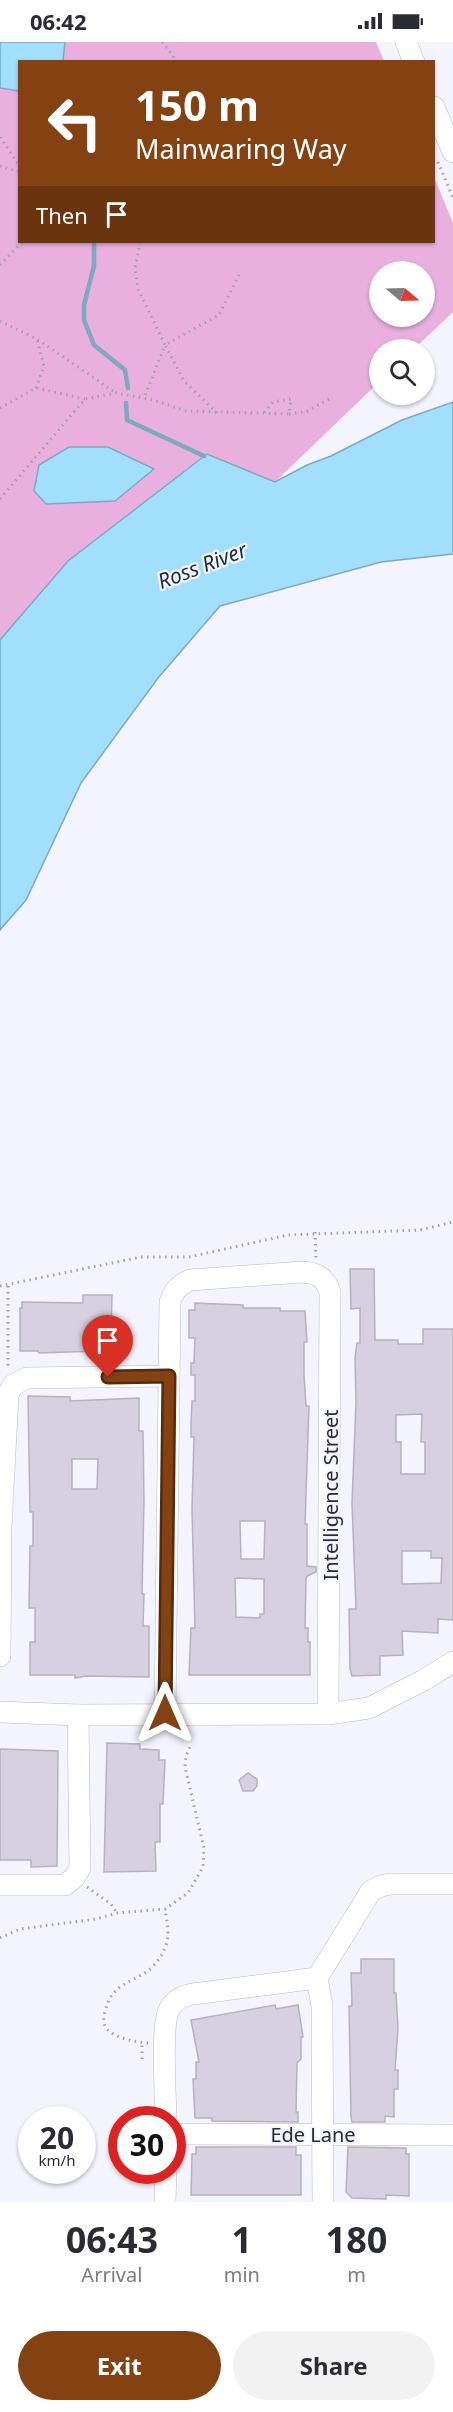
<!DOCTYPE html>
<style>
body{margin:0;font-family:"Noto Sans",sans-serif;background:#f2f2f3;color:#2b2b33;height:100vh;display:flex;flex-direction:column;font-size:22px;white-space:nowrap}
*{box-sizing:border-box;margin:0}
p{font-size:20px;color:#7c7c81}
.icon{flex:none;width:33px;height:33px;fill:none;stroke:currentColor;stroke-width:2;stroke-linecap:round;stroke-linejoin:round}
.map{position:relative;height:2160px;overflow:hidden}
.drawer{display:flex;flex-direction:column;background:#fff;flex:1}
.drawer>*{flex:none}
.top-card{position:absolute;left:18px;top:18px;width:417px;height:183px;border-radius:0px;box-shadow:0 2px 4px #0004;background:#844212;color:#fff;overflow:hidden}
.needle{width:39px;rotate:109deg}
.buttons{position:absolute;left:369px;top:219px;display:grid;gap:12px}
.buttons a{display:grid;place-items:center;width:66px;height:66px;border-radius:50%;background:#fff;box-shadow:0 2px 4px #0004;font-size:30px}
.speed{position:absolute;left:18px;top:2064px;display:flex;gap:12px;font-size:30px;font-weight:700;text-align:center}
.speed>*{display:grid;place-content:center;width:78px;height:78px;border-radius:50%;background:#fff;box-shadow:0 2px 4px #0004;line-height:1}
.speed small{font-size:15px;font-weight:400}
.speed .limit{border:9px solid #d22;background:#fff;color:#111}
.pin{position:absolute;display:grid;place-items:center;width:51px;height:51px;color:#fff;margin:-62px -26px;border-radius:50% 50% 50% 0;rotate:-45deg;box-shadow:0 0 6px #0007}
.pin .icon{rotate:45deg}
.me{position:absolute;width:66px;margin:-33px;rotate:0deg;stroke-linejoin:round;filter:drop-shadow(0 0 4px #0008)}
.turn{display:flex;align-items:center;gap:21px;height:126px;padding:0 18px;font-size:27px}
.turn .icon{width:78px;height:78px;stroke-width:2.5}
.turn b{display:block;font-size:42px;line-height:51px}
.then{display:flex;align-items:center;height:57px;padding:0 18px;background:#0003;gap:12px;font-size:22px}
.eta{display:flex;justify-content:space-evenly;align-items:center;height:102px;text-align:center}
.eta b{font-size:36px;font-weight:700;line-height:42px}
.button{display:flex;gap:12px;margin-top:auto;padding:12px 18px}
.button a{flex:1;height:69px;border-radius:36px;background:#844212;color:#fff;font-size:24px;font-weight:700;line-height:69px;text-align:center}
.button a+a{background:#f2f2f3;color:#2b2b33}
.status{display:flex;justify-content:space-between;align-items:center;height:42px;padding:0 30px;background:#fff;direction:ltr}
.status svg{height:16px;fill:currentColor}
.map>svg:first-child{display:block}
</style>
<div class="status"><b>06:42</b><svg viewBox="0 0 49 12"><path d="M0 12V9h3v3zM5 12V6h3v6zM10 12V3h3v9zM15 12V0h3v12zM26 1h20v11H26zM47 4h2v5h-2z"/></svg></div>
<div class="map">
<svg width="453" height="2160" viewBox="0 0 453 2160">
<rect width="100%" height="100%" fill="#f3f4fe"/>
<path fill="#e9b0df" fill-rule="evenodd" d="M 0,0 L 376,0 L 384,19 L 20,20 L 20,200 L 434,200 L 434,135 L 453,181 L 453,270 L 414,307 L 380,308 L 379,340 L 275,440 L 207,412 L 68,519 L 0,598 ZM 380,230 L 424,230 L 424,274 L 380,274 Z"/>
<g fill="#a2dffc" stroke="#7ea9bf" stroke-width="1.5">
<polygon points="0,0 65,0 63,19 20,20 19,49 0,46"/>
<polygon points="453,360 453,512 381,520 220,564 158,636 81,741 26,858 0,888 0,598 68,519 207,412 275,440 307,423 331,414 402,378"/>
<polygon points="69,405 108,405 154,427 115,459 46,462 34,449 39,423"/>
</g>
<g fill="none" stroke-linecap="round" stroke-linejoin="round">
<g stroke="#7ea9bf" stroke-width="4.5">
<polyline points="94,200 94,224 84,263 84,278 94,303 125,328 128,346"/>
<polyline points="126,361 127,378 204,414"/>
</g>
</g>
<g fill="#d7d0e0" stroke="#b7b0bf" stroke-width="1.5" fill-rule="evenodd">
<path d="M 350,1227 L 374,1227 L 375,1298 L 398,1298 L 398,1302 L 423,1302 L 423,1287 L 453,1287 L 453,1578 L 438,1577 L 438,1591 L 402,1589 L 403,1613 L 380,1614 L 380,1633 L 352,1634 L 350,1627 L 349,1567 L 356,1567 L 352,1461 L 356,1360 L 355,1316 L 357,1301 L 360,1301 L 360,1266 L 351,1267 ZM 422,1372 L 421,1400 L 425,1400 L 425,1432 L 401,1432 L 401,1400 L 396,1400 L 396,1373 ZM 402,1509 L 431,1509 L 431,1516 L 442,1516 L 441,1541 L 402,1542 Z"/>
<polygon points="83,1253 112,1253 111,1293 114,1293 114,1311 98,1310 99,1309 39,1311 38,1309 20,1309 20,1266 22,1266 22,1260 83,1261"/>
<path d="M 195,1261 L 243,1263 L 243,1266 L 280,1266 L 280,1269 L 305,1269 L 307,1300 L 304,1300 L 304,1332 L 306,1364 L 309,1364 L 305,1482 L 307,1482 L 307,1524 L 316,1525 L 316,1530 L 307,1534 L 306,1537 L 305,1586 L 308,1586 L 308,1600 L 310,1600 L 310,1633 L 189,1633 L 191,1586 L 195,1586 L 192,1467 L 194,1395 L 191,1395 L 191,1382 L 192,1359 L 195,1359 L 195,1333 L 191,1333 L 191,1321 L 194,1321 L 195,1296 L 189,1296 L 189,1268 L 195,1268 ZM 240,1479 L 265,1479 L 264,1517 L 241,1517 ZM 235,1536 L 264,1537 L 264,1572 L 260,1572 L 260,1576 L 236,1575 Z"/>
<path d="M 28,1354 L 70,1355 L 70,1359 L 139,1356 L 139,1389 L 143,1389 L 144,1458 L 142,1552 L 144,1552 L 143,1584 L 149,1584 L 149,1635 L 86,1634 L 75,1636 L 75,1633 L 30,1633 L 30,1600 L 35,1600 L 35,1566 L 29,1566 L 30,1504 L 33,1504 L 33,1470 L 30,1470 ZM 72,1417 L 98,1417 L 97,1447 L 72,1447 Z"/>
<polygon points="107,1701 140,1702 140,1707 159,1708 159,1718 165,1718 163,1762 160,1762 160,1800 155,1800 156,1829 104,1830"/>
<polygon points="0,1707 58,1709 57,1824 31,1825 31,1818 0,1818"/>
<polygon points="248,1731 257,1737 257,1744 253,1749 243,1749 239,1738"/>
<polygon points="361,1917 394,1917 394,1951 396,1951 398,1986 395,2028 398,2028 398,2047 394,2047 394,2075 385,2074 385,2080 352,2080 351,2075 349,1964 352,1964 351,1931 361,1931"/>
<polygon points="275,1963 276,1967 298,1963 303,1995 301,1995 301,2017 297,2021 296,2070 298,2070 298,2080 212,2079 212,2076 195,2076 193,2037 196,2037 196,2020 199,2020 191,1978"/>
<polygon points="196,2105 296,2105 296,2113 301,2113 301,2153 191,2153 192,2112 196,2112"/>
<polygon points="348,2105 406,2106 406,2112 409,2112 409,2154 386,2153 386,2157 352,2156 346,2150"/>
</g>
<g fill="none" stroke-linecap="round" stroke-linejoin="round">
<g stroke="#b8baca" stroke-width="22">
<g id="minor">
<polyline points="406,0 414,20"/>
<polyline points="434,65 453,110"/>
<polyline points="0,1614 1,1485 8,1353 13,1343 27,1336 169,1334"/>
<polyline points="0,1670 78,1673 328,1672 369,1666 424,1638 453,1620"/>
<path d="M 165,1671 L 170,1260 C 174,1248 179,1243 190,1238 L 302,1230 C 317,1231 325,1235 330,1250 L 328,1672"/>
<polyline points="0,1843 65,1843 74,1836 80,1826 78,1673"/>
<polyline points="317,1936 322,1964 323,2160"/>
<path d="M 166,2078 C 166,2056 160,1981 170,1966 C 175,1957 183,1954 193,1952 L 317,1936 L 371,1849 L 381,1844 L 390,1842 L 453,1842"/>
<polyline points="172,2092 453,2093"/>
<polyline points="165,2160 166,2128"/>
</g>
</g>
<g stroke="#a0a1aa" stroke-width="3" stroke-dasharray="1.5 4.5" stroke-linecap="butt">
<polyline points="162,0 173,14 175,20"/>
<polyline points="0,95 20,125"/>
<polyline points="438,120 453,156"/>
<polyline points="0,124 20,130"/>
<polyline points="140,200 135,227 138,247 165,303 144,356"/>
<polyline points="0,223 22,200"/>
<polyline points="0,279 37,297 116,351"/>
<polyline points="36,346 44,324 37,297"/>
<polyline points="0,366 36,346 85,357"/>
<polyline points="217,371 184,339 165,303 219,273 239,233"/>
<polyline points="289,372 308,369 329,357"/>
<polyline points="0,457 85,357 116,351 153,358 186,369 289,372 291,357 273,360 263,372"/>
<polyline points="315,1190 316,1216"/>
<polyline points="0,1244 141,1215 189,1215 288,1193 420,1188 453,1180"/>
<polyline points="8,1244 8,1327"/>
<polyline points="87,1845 111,1862 117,1871"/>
<polyline points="0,1896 20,1887 96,1877 117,1871 165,1867 188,1851 203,1825 204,1806 185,1725 186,1714 191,1703"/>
<path d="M 148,2001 C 135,2000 118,1997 108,1988 C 103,1983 103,1977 105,1970 C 111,1941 131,1942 150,1927 C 156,1922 161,1915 164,1908 C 171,1895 167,1881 165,1867"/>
<polyline points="142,2017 142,2001"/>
</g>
<use href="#minor" stroke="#fff" stroke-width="21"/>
</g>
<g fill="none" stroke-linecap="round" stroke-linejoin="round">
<g stroke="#562b0c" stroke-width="15">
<polyline id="route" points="108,1335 169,1334 165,1671"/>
</g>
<use href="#route" stroke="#844212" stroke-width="10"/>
</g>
<g text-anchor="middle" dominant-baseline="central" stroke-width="4.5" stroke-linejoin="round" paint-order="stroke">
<g font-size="20" fill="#2a2b31" stroke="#f3f4fe">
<text transform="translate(330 1453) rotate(-90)">Intelligence Street</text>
<text x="313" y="2092">Ede Lane</text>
</g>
<g font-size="21" font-style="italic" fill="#1b2f38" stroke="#f3f4fe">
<text transform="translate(202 523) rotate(-21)">Ross River</text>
</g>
</g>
</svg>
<div class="buttons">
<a><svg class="needle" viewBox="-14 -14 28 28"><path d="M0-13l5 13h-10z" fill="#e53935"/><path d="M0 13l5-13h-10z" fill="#7c7c81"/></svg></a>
<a><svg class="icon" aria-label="search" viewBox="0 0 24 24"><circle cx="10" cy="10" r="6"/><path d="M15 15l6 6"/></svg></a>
</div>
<div class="speed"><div>20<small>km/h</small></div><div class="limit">30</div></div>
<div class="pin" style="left:108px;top:1335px;background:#d93025"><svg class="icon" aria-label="arrive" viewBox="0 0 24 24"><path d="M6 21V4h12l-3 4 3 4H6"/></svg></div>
<svg class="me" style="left:165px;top:1671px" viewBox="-20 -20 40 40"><path d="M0-17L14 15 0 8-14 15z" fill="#844212" stroke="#fff" stroke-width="4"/></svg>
<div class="top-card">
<div class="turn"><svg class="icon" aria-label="left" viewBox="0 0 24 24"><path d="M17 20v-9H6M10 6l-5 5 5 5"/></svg><div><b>150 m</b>Mainwaring Way</div></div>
<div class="then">Then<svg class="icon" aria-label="arrive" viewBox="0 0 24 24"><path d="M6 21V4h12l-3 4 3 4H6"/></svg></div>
</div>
</div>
<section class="drawer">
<div class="eta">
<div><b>06:43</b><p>Arrival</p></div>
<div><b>1</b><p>min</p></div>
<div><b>180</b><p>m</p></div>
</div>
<div class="button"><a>Exit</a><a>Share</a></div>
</section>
